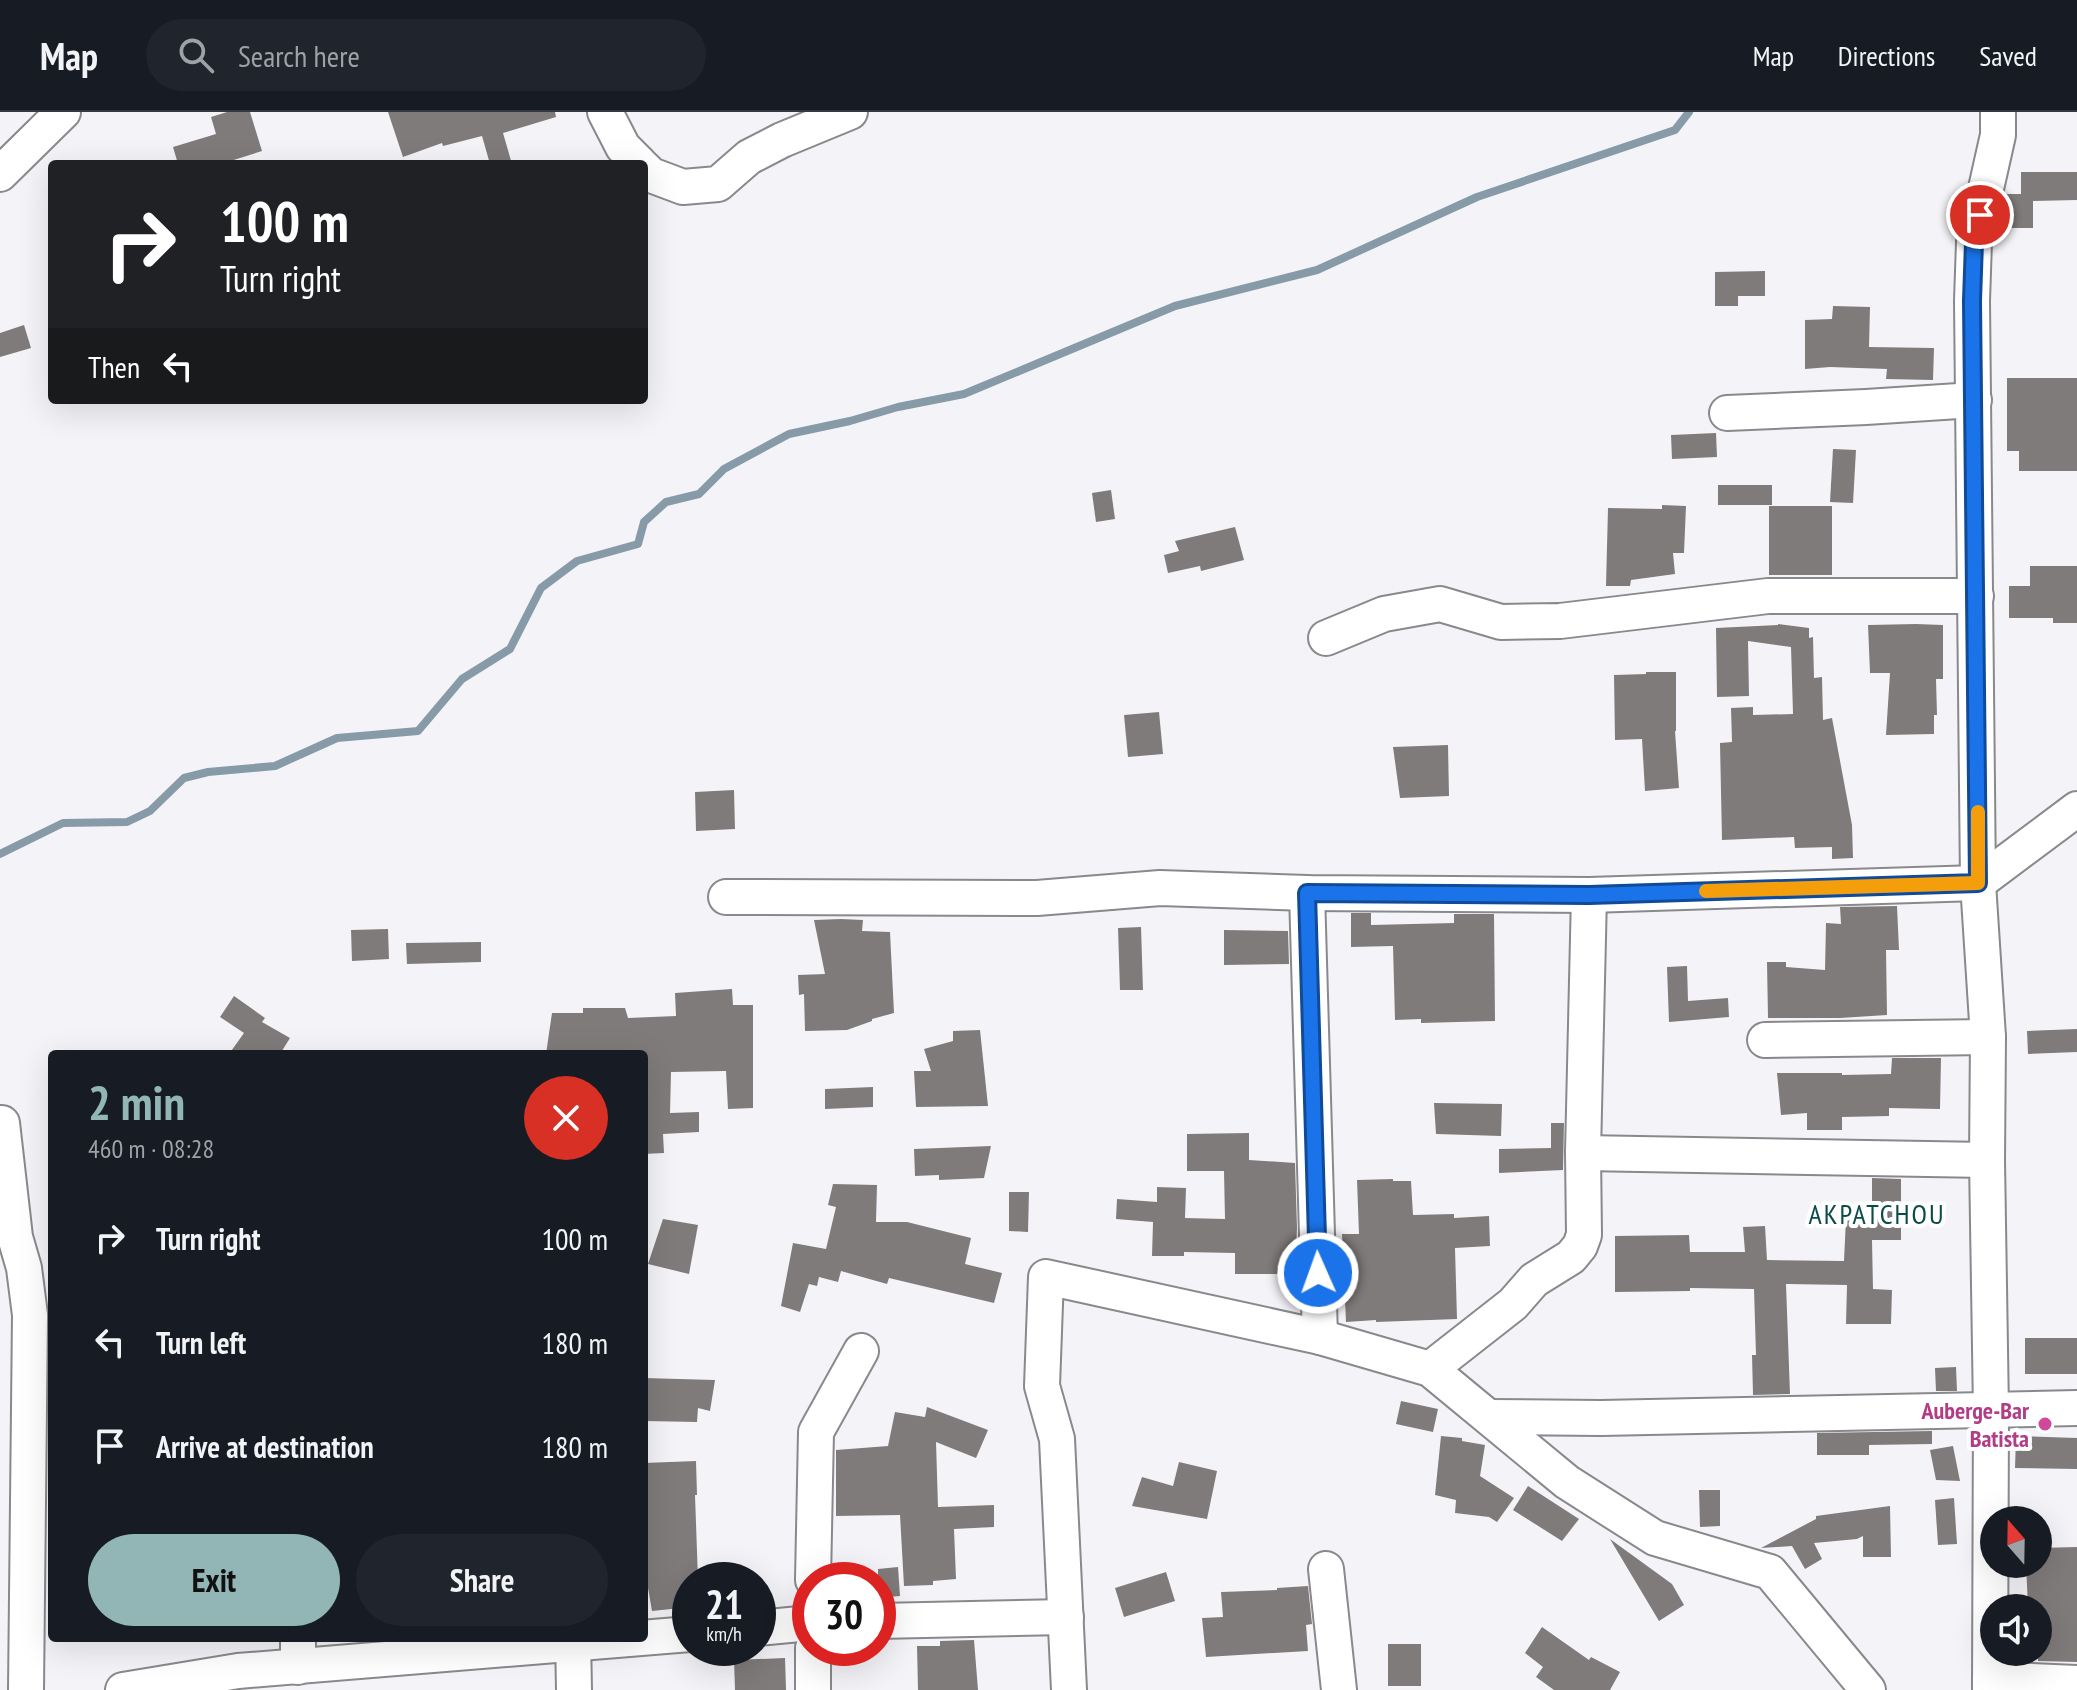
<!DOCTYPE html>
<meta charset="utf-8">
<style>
body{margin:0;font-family:"PT Sans Narrow",sans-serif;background:#20242c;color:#f1f3f6;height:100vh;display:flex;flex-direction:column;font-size:30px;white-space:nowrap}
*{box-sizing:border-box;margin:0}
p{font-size:26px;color:#9ea1a6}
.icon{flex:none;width:44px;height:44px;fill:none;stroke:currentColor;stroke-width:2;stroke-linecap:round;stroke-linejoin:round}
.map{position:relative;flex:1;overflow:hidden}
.drawer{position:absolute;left:48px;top:938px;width:600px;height:592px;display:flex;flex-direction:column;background:#171b24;border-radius:8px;box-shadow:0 8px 32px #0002}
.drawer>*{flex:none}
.banner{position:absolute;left:48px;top:48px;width:600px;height:244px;border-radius:8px;box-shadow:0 8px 32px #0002;background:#202124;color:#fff;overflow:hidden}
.needle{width:52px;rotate:340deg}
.controls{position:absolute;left:1980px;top:1394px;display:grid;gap:16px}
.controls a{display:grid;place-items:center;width:72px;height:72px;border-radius:50%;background:#171b24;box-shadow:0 8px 32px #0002;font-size:40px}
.speed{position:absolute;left:672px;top:1450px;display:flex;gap:16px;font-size:40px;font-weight:700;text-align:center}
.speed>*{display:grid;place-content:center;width:104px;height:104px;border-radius:50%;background:#171b24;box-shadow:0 8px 32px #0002;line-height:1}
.speed small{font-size:20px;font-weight:400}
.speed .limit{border:12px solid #d22;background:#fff;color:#111}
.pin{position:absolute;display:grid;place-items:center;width:68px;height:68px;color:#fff;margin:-34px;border:4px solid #fff;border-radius:50%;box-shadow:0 2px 8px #0007}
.me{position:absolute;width:88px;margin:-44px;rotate:358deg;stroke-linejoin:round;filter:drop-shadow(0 0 6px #0008)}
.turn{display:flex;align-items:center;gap:28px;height:168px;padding:0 40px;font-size:36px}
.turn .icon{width:104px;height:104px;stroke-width:2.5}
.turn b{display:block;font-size:56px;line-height:68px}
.then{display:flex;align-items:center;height:76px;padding:0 40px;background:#0003;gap:16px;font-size:30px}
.round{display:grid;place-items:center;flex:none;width:84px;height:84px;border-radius:42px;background:#20242c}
.head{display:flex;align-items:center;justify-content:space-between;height:136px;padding:0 40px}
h1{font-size:48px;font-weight:600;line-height:60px;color:#92b5b5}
.button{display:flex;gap:16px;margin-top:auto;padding:16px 40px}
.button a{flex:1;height:92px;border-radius:48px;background:#92b5b5;color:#111;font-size:32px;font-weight:600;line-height:92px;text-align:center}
.button a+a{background:#20242c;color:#f1f3f6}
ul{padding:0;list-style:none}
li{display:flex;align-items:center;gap:24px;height:104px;padding:0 40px}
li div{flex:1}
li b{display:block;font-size:30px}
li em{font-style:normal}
header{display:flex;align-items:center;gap:48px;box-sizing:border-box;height:112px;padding:0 40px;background:#171b24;border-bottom:2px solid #363941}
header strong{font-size:38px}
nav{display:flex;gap:44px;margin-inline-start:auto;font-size:28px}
.search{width:560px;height:72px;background:#20242c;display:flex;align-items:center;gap:20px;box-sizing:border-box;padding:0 28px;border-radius:44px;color:#9ea1a6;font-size:30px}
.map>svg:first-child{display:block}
</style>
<header>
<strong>Map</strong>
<div class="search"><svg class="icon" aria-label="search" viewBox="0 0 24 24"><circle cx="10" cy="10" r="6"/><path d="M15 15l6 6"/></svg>Search here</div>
<nav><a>Map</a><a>Directions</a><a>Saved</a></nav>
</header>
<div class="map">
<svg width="2077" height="1578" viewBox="0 0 2077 1578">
<rect width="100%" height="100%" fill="#f4f4f8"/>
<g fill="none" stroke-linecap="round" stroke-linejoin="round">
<polyline stroke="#879aa8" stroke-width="8" points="0,742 63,711 127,710 150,699 184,666 208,660 275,654 337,626 418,619 462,567 510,537 541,476 577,449 638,432 644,410 666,390 699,382 724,357 789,322 850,309 898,295 964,282 1175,194 1317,158 1477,85 1675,18 1689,0"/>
</g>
<g fill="#807b7b">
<polygon points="227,0 250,0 262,39 221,52 178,52 173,35 216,22 211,5"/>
<polygon points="388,0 555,0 556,5 503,21 512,52 490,52 482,24 443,34 442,31 403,45"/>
<polygon points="2021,60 2077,60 2077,88 2033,89 2033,116 2007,116 2006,82 2021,82"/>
<polygon points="1765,159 1765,184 1738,184 1738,194 1715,194 1715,160"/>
<polygon points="1833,194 1870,195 1869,235 1934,236 1933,268 1886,267 1887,257 1830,255 1805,257 1805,208 1832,207"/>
<polygon points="24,213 31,236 0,245 0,221"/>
<polygon points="2007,266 2077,266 2077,359 2019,359 2019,339 2007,339"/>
<polygon points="1716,321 1717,345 1672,347 1671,323"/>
<polygon points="1833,337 1856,338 1853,391 1830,390"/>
<rect x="1718" y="373" width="54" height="20"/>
<polygon points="1111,378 1115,407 1096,410 1092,381"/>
<polygon points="1662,393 1686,394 1684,441 1673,441 1675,462 1631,468 1630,474 1606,474 1608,396 1662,397"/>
<rect x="1769" y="394" width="63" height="69"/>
<polygon points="1235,415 1244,448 1201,459 1200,454 1168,461 1164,443 1179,439 1175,429"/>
<polygon points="2030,454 2077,454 2077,511 2053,511 2053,506 2009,506 2009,474 2030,474"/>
<polygon points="1778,512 1809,516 1809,526 1813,525 1814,566 1822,565 1823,608 1832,606 1852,713 1853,746 1832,747 1832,735 1795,736 1794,725 1722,728 1720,631 1732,630 1731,596 1753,595 1753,603 1793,602 1791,535 1748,529 1749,584 1717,585 1716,516 1778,513"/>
<polygon points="1916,512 1943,513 1943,567 1936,567 1937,603 1934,603 1934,622 1886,623 1890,561 1870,561 1868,513"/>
<polygon points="1646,560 1676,560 1676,619 1675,619 1679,676 1645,679 1642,627 1615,628 1614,563 1646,562"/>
<polygon points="1159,600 1163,642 1128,645 1124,603"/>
<polygon points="1448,633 1449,684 1400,686 1393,635"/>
<polygon points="734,678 735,717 696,719 695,680"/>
<polygon points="1897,794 1899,838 1886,838 1887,903 1840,906 1768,906 1767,850 1786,850 1786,855 1825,858 1826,811 1841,812 1840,795"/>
<polygon points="1351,801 1371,801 1371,813 1454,811 1454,802 1494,802 1495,909 1421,911 1421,907 1395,908 1393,834 1351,835"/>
<polygon points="841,807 863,808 862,819 890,820 894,901 872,907 872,909 847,918 805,919 804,882 799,883 798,863 825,862 814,808"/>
<polygon points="1141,815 1143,878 1120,878 1118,816"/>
<polygon points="388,817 389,847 352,849 351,818"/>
<polygon points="1224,818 1288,819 1289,852 1224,853"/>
<polygon points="481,830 481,850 407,852 406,831"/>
<polygon points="1687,854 1688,889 1728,886 1729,905 1669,910 1667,855"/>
<polygon points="732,877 733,893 753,893 753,996 728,997 726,959 671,960 670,1001 699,1000 699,1020 663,1022 664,1041 644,1042 644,942 546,942 552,901 583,901 583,896 625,896 628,906 676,904 675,881"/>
<polygon points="234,884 265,906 262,910 290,926 280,942 229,942 244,921 220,905"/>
<polygon points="2077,917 2077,940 2028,942 2027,919"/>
<polygon points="980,918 988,994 916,995 914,959 931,959 924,937 953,929 953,919"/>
<polygon points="1892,946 1941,946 1940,997 1889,996 1889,1004 1842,1005 1842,1018 1807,1018 1807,1001 1781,1003 1777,961 1842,961 1842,963 1891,962"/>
<polygon points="873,975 873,995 825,997 825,977"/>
<polygon points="1434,991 1502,992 1501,1024 1436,1022"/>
<polygon points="1551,1011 1564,1011 1563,1058 1499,1061 1499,1037 1551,1036"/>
<polygon points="1249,1021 1249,1048 1295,1051 1297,1116 1295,1162 1235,1162 1235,1141 1184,1140 1184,1144 1152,1144 1153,1110 1116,1107 1117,1087 1157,1090 1157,1075 1186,1076 1185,1106 1225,1107 1224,1059 1187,1059 1187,1022"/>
<polygon points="991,1034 984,1066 939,1068 939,1063 915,1064 914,1037"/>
<polygon points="1872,1066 1901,1067 1901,1128 1872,1128 1873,1177 1892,1178 1891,1212 1846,1212 1847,1173 1786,1172 1790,1282 1753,1283 1752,1243 1756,1243 1754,1177 1690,1176 1690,1179 1615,1180 1615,1124 1689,1123 1690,1140 1745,1140 1743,1115 1765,1114 1767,1148 1844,1149 1846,1106 1872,1107"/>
<polygon points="1393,1067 1393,1069 1411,1069 1413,1103 1454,1102 1454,1106 1489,1104 1490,1134 1455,1136 1457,1207 1376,1210 1376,1208 1346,1210 1342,1122 1359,1122 1357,1068"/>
<polygon points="833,1072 877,1073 876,1110 907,1110 971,1126 965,1152 1002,1161 994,1191 889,1166 887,1172 841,1159 838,1170 819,1165 817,1174 809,1172 800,1200 781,1194 793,1131 826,1137 836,1095 828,1093"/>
<polygon points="1009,1080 1029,1080 1028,1120 1009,1119"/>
<polygon points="663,1107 698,1113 689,1162 648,1152"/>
<rect x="2025" y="1226" width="52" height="36"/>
<polygon points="1956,1255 1957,1279 1936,1279 1935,1256"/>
<polygon points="644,1266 715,1268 710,1299 698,1296 697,1310 644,1309"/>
<polygon points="1401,1289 1438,1297 1433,1320 1396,1312"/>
<polygon points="927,1295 988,1318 976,1346 936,1330 938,1395 994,1393 994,1415 954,1417 956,1467 933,1469 933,1473 904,1474 900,1403 836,1404 836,1338 888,1334 895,1300 925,1305"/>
<polygon points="1932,1319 1932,1332 1869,1333 1869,1343 1817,1343 1817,1321"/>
<polygon points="1441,1324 1462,1326 1462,1329 1485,1333 1480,1364 1514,1386 1497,1410 1489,1405 1455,1401 1456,1388 1435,1383"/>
<polygon points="2016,1324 2077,1326 2077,1357 2015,1356"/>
<polygon points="1953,1334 1960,1369 1936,1368 1930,1338"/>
<polygon points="696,1349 697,1383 695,1383 698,1468 690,1468 690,1495 652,1499 644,1453 644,1351"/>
<polygon points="1179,1350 1217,1359 1207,1407 1132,1394 1142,1365 1173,1374"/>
<polygon points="1528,1374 1579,1407 1562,1429 1513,1398"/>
<polygon points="1699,1378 1720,1378 1720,1414 1700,1415"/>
<polygon points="1954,1386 1957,1432 1938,1433 1935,1388"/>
<polygon points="1890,1394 1891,1445 1863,1445 1863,1424 1857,1427 1814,1431 1822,1447 1805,1457 1792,1434 1761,1436 1816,1407 1816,1404"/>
<polygon points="1610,1427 1672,1472 1684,1493 1659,1509"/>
<polygon points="2077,1435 2077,1550 2038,1549 2038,1496 2028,1496 2026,1452 2038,1452 2038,1436"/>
<polygon points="898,1455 900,1484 878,1486 878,1457"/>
<polygon points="1166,1460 1175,1489 1124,1505 1115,1476"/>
<polygon points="1308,1474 1312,1512 1306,1513 1308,1539 1206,1545 1202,1506 1223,1505 1221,1480 1277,1478 1277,1476"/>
<polygon points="1542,1515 1589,1548 1591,1545 1620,1560 1610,1578 1554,1578 1536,1565 1543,1555 1525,1541"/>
<polygon points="974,1528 978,1578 918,1578 917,1534 940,1534 940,1529"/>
<rect x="1388" y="1532" width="33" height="42"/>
<polygon points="785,1546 786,1578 735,1578 734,1548"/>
</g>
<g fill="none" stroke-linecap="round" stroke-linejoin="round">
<g stroke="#89898d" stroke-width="38">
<g id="minor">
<polyline points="605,0 623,35 640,52"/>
<polyline points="644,56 651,63 683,75 718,72 749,45 782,28 850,0"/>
<polyline points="0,62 63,0"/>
<polyline points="1727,301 1866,295 1974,288"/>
<polyline points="1326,526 1384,502 1440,492 1501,510 1560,509 1768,484 1976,484"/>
<polyline points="1307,781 1320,1225"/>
<polyline points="726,785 1037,786 1160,776 1307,781 1589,783 1978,771 2077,697"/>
<polyline points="1765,928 1988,925"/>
<polyline points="2,1011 15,1125 24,1156 30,1203 26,1578"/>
<polyline points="1583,1041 1987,1048"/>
<polyline points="1430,1257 1513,1192 1534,1168 1571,1145 1580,1134 1584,1123 1583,1041 1589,783"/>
<polyline points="1490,1305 1601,1306 2077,1296"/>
<polyline points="1326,1457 1339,1578"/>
<polyline points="813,1468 816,1320 861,1239"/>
<polyline points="878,1509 1066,1505"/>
<polyline points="758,1516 810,1511"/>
<polyline points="573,1526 574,1578"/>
<polyline points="813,1536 813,1578"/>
<polyline points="298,1555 298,1526"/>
<polyline points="1990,1567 2077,1571"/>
<polyline points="123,1578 238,1559 690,1522"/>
<polyline points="1069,1578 1057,1327 1042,1274 1046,1165 1320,1225 1430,1257 1567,1370 1655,1426 1770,1460 1868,1578"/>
<polyline points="1990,1578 1991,1299 1987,1048 1988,925 1978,771 1972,189 1974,130 1998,23 1998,0"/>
</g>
</g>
<use href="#minor" stroke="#fff" stroke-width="34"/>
</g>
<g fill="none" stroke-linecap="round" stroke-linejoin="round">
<g stroke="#114b97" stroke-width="20">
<polyline id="route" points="1318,1161 1307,781 1589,783 1978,771 1972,189 1974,130 1980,103"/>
</g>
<use href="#route" stroke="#1a73e8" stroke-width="14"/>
<polyline stroke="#f59e0b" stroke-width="14" points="1706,779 1978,771 1978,700"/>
</g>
<circle fill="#d1479c" stroke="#fff" stroke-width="3" cx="2045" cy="1312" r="8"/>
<g text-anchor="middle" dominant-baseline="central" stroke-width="8" stroke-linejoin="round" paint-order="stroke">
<g font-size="24" font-weight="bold" fill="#b23c85" stroke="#fff" text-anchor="end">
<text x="2029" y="1298">Auberge-Bar<tspan x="2029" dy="28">Batista</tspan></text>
</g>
<g font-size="28" letter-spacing="2" fill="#0b4b48" stroke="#fff">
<text x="1877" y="1101">AKPATCHOU</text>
</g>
</g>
</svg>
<div class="controls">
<a><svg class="needle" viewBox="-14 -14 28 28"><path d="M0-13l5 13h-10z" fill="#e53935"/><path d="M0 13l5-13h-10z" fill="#9ea1a6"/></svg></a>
<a><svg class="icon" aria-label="sound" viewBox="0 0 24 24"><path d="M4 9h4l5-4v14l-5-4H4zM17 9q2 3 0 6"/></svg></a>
</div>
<div class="speed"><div>21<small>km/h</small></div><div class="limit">30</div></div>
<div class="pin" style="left:1980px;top:103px;background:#d93025"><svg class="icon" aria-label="arrive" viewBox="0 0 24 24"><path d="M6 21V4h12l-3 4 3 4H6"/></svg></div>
<svg class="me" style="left:1318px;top:1161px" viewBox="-20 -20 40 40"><circle r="17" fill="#1a73e8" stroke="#fff" stroke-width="3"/><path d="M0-11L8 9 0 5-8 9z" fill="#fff"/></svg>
<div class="banner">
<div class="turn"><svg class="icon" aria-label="right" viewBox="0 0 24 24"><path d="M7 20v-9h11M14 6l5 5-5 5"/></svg><div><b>100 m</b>Turn right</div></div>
<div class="then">Then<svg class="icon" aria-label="left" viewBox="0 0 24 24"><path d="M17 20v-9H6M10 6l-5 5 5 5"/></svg></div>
</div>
<section class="drawer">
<div class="head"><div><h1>2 min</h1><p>460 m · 08:28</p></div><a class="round" style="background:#d93025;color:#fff"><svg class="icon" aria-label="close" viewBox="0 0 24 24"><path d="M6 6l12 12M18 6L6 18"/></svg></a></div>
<ul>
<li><svg class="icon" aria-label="right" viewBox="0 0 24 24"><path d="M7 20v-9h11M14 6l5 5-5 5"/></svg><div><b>Turn right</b></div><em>100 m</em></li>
<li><svg class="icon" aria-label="left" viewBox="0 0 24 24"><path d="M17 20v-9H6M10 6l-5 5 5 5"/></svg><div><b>Turn left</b></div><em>180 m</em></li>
<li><svg class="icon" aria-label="arrive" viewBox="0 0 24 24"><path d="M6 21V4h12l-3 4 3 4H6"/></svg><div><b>Arrive at destination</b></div><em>180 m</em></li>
</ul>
<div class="button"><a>Exit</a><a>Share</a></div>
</section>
</div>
